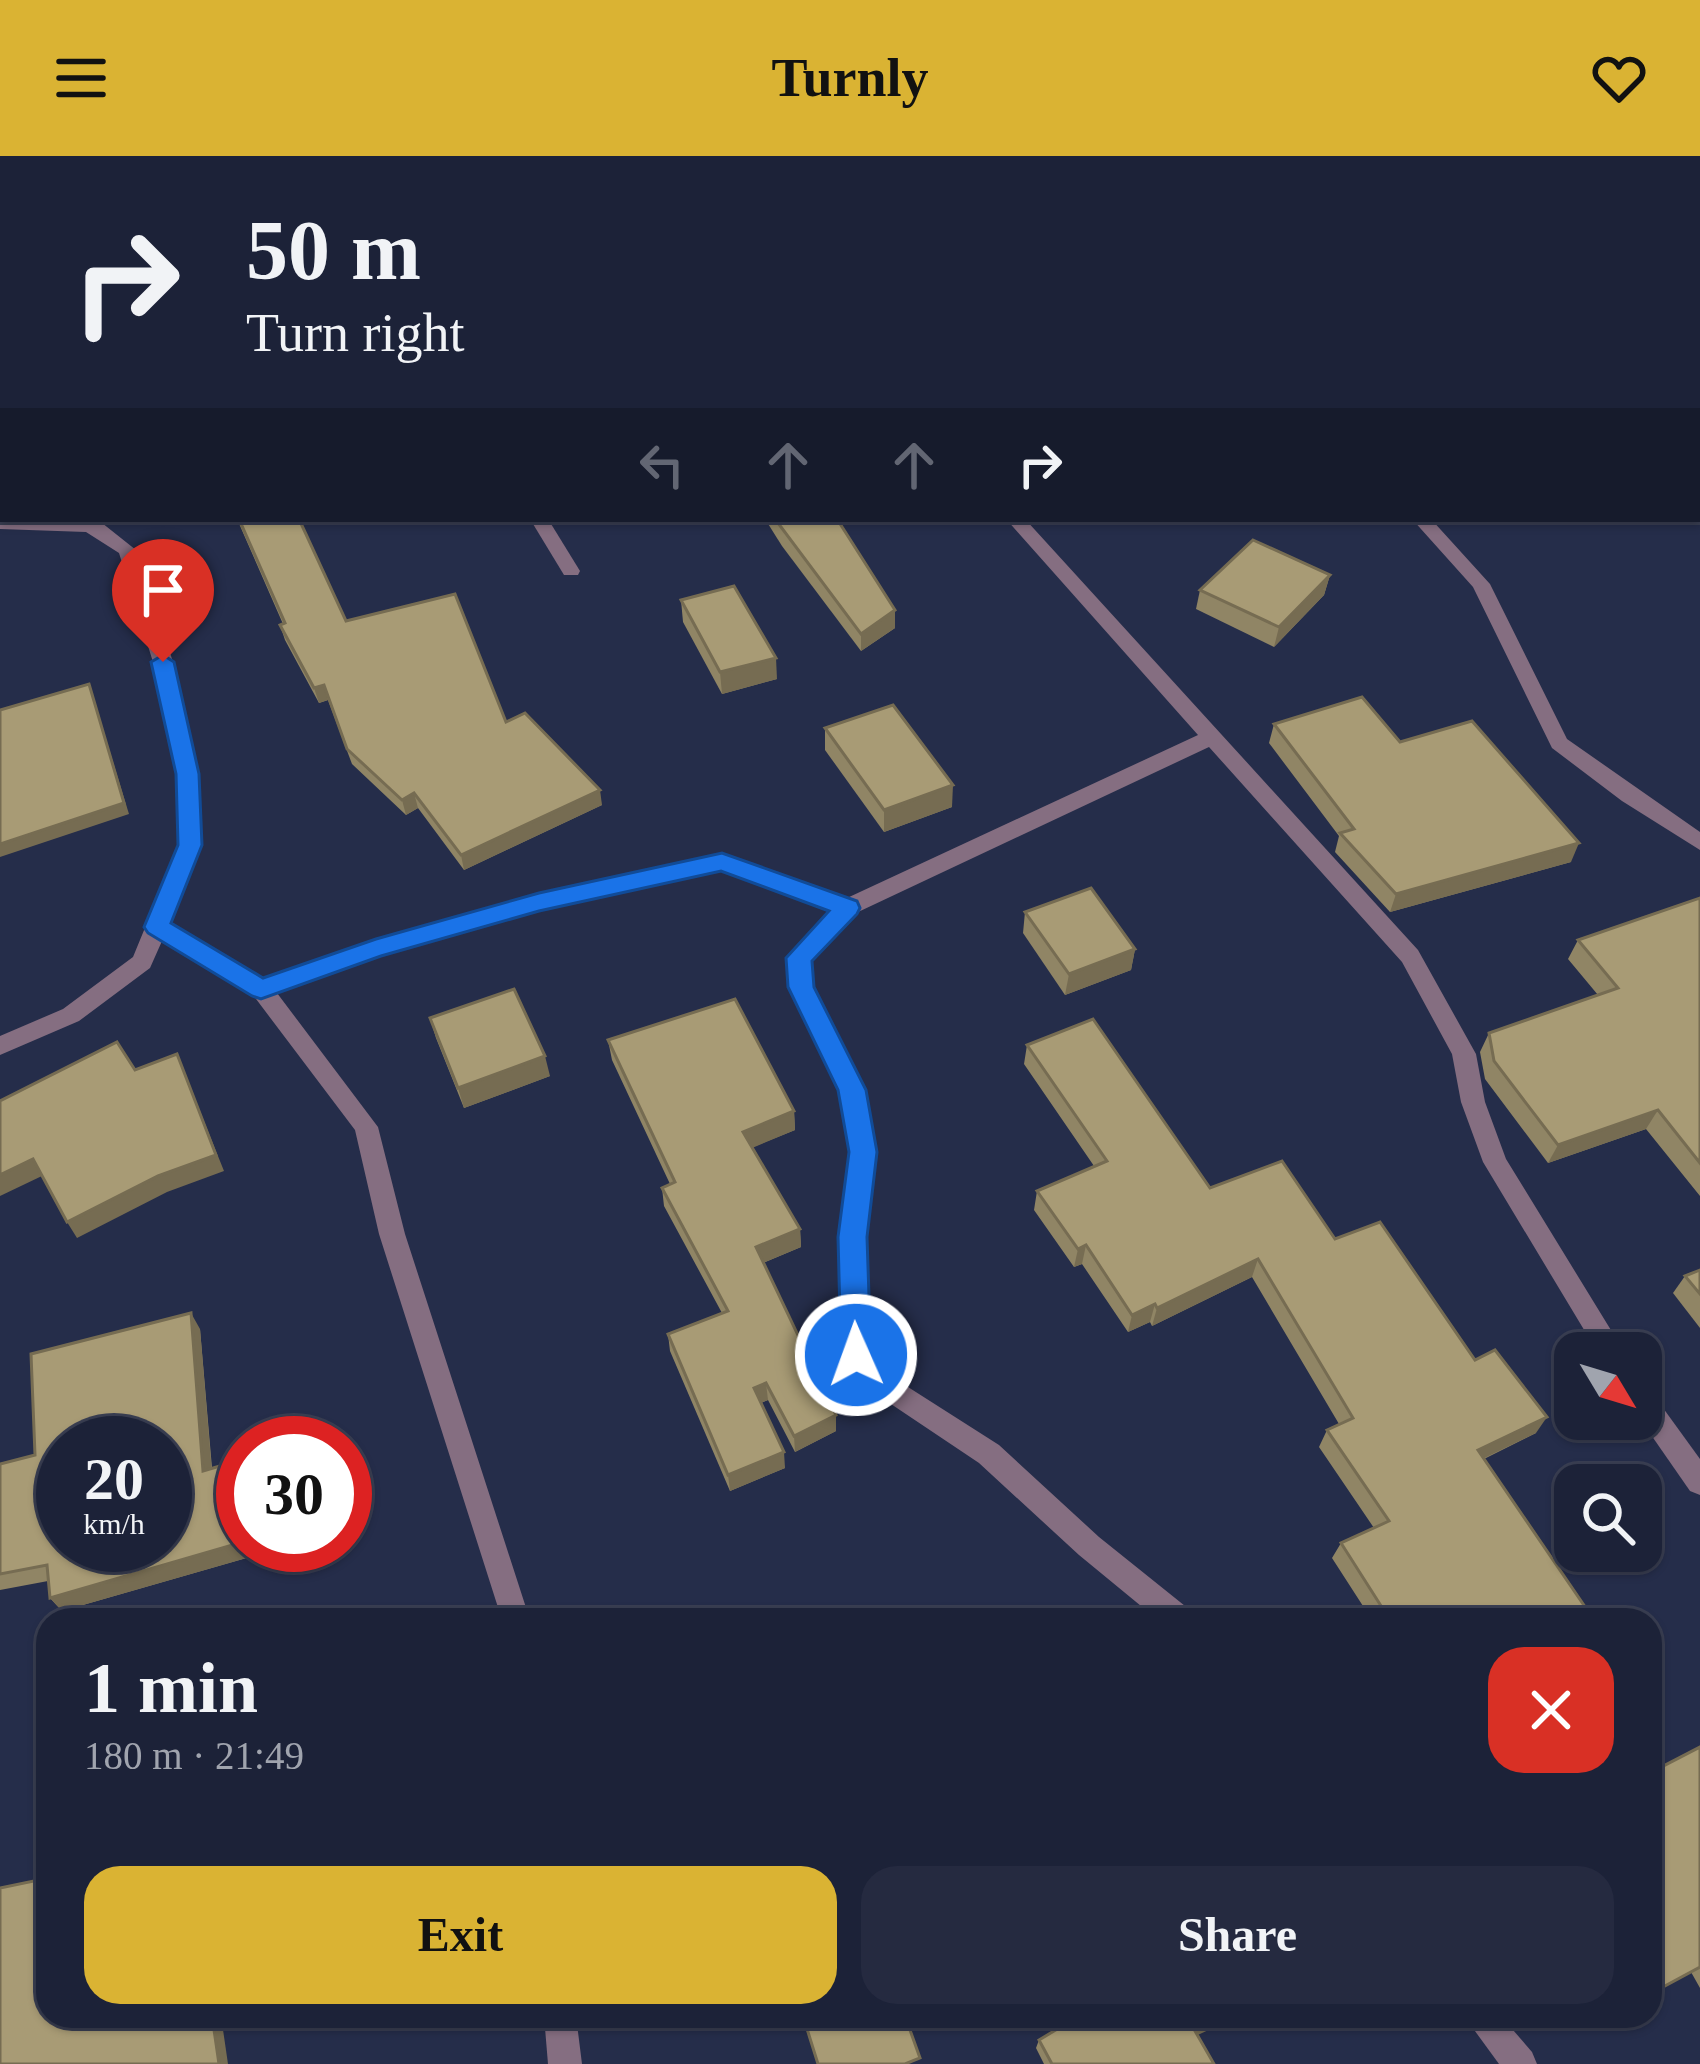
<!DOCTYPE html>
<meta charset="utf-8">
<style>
body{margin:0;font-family:"Times New Roman",serif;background:#252a40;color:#f1f3f6;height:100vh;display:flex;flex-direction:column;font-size:45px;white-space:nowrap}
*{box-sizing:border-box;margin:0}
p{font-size:39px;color:#a0a4ae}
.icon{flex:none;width:66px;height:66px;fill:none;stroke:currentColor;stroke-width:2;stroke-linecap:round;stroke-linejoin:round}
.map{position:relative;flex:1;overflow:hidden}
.details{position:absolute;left:36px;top:1452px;width:1626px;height:420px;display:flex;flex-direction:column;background:#1c2238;border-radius:36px;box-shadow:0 3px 9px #0004,0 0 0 3px #3a3f53}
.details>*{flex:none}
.banner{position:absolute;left:0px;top:0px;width:1701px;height:366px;box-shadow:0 3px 9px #0004,0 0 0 3px #3a3f53;background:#1c2238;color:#f1f3f6;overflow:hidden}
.needle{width:78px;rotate:128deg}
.buttons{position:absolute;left:1554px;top:1176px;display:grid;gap:24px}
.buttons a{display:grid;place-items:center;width:108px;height:108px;border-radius:24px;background:#1c2238;box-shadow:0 3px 9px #0004,0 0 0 3px #3a3f53;font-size:60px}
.speed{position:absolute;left:36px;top:1260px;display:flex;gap:24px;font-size:60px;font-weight:700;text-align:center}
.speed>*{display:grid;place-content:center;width:156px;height:156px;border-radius:50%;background:#1c2238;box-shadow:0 3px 9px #0004,0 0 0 3px #3a3f53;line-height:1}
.speed small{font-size:30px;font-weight:400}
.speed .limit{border:18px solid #d22;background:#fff;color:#111}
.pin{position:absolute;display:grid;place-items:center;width:102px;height:102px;color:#fff;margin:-123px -51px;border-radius:50% 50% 50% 0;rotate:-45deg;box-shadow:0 0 12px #0007}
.pin .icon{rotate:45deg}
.me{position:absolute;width:132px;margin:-66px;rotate:358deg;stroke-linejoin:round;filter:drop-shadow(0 0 9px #0008)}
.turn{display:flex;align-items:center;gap:42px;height:252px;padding:0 48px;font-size:54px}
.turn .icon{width:156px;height:156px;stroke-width:2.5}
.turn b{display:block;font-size:84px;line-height:102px}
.lanes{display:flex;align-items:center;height:114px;padding:0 48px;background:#0003;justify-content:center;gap:60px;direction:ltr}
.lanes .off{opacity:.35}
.round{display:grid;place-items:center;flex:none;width:126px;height:126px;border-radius:36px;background:#252a40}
.headline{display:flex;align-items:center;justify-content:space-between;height:204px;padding:0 48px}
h1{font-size:72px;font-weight:600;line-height:90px}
.action{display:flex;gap:24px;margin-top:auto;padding:24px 48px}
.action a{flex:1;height:138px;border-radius:36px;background:#dab333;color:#111;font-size:48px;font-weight:600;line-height:138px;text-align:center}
.action a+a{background:#252a40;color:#f1f3f6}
header{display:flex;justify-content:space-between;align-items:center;height:156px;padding:0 48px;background:#dab333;color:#111;font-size:54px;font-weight:600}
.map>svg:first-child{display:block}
</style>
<header><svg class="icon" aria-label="menu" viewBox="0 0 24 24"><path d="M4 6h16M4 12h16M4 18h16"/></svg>Turnly<svg class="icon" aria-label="heart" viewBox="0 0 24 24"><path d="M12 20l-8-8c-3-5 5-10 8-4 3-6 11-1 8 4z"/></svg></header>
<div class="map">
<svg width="1700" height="1908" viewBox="0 0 1700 1908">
<rect width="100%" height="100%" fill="#252d4a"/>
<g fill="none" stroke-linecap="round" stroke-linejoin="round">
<g fill="#856e81" fill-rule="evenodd">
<polygon points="367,0 381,0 383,3 369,3"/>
<polygon points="637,0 652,0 654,3 639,3"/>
<polygon points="1039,0 1055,0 1057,3 1041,3"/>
<polygon points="1385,0 1399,0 1401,3 1387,3"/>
<polygon points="0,10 3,11 3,28 0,27"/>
<polygon points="3,128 3,138 0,139 0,129"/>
<rect x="1698" y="239" width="2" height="12"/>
<polygon points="0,361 97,363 136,394 173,506 198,618 201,689 169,767 263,823 375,784 539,738 722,698 847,742 1198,579 1006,363 1025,363 1418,794 1476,898 1485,946 1506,1003 1625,1197 1598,1197 1483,1006 1461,946 1452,898 1402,806 1209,591 856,757 810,804 812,831 864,935 875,996 866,1081 869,1195 897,1224 999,1289 1099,1381 1190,1454 1194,1464 1158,1464 1079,1399 979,1307 879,1240 843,1199 840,1081 851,996 840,935 790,831 787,802 832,754 721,714 539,754 380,799 277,837 378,971 405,1078 530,1464 502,1464 379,1078 355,974 253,839 162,785 150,812 79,865 0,899 0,880 63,853 133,801 179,689 178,618 153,506 119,397 86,376 0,373"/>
<polygon points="530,363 548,363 580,415 578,419 564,419"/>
<polygon points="1412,363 1431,363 1490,428 1567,583 1700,676 1700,694 1622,645 1552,592 1473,431"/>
<polygon points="1641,1231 1650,1234 1700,1303 1700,1339 1690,1335 1640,1263"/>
<polygon points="544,1860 576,1860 582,1908 548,1908"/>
<polygon points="1464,1860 1501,1860 1532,1896 1537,1908 1499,1908"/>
</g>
</g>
<g fill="#908565">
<polygon points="1528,0 1700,0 1700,163 1698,161 1698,3 1532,3"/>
<polygon points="237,363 299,363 346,465 506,566 602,649 464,714 418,652 406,659 352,608 328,544 319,547 285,484 280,469 283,468"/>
<polygon points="765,363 837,363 895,472 861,495 782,390"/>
<polygon points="1330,419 1324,439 1274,491 1196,453 1200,434"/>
<polygon points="681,444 777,523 722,538 683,466"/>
<polygon points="1274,568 1400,586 1571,706 1390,756 1335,696 1339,680 1269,587"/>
<polygon points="825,572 952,651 884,676 825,594"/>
<polygon points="1700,742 1700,1040 1646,973 1548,1007 1485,923 1480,896 1489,877 1598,839 1568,803 1578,784"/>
<polygon points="1025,756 1135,793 1131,814 1065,839 1023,777"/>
<polygon points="430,862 550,920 464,952 436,882"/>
<polygon points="608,884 794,955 795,974 753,991 800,1073 801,1091 763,1107 836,1259 836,1275 795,1296 768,1244 761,1247 785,1312 730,1335 670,1195 668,1178 722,1157 664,1050 662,1032 670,1028 612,904"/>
<polygon points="1027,889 1210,1032 1335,1083 1475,1204 1536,1277 1484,1303 1594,1464 1372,1464 1332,1402 1341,1387 1374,1372 1319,1291 1327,1274 1339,1268 1252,1121 1152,1170 1150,1166 1128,1176 1082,1108 1074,1111 1034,1054 1037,1035 1094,1010 1024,908"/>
<polygon points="1700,1114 1700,1172 1673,1137 1685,1120"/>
<polygon points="200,1173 212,1312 257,1399 62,1455 50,1442 48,1425 0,1434 0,1308 35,1299"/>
<polygon points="1700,1591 1700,1832 1691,1816"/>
<polygon points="1198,1879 1214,1908 1044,1908 1036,1892 1039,1884"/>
</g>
<g fill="#766c52">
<polygon points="135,0 218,0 198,3 136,3"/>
<polygon points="1330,419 1324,439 1274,491 1279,471"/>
<polygon points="895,454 895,472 861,495 861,478"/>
<polygon points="776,502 777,523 722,538 720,516"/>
<polygon points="89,528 129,658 0,701 0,688"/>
<polygon points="324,529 328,544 319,547 314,532"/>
<polygon points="953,629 952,651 884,676 884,654"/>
<polygon points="600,634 602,649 464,714 461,699"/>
<polygon points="414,637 418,652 406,659 402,644"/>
<polygon points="1579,687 1571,706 1390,756 1396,738"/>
<polygon points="1135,793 1131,814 1065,839 1069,818"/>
<polygon points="177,898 224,1015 167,1036 77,1082 67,1066"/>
<polygon points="545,900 550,920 464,952 458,932"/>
<polygon points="1658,954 1646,973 1548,1007 1558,989"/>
<polygon points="794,955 795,974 745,995 743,976"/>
<polygon points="33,1003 44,1019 0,1040 0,1019"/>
<polygon points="800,1073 801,1091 758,1109 756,1091"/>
<polygon points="1086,1089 1082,1108 1074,1111 1078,1093"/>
<polygon points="1258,1103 1252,1121 1152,1170 1157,1152"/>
<polygon points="1155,1148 1150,1166 1128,1176 1132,1159"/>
<polygon points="191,1157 200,1173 213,1329 203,1315"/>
<polygon points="766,1227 768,1244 755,1249 754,1232"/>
<polygon points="836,1259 836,1275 795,1296 794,1280"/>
<polygon points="1547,1261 1536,1277 1468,1310 1478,1294"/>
<polygon points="784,1296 785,1312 730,1335 728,1319"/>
<polygon points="237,1305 243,1314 243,1349"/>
<polygon points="243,1386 243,1389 256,1389 257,1399 62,1455 50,1442"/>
<polygon points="212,1860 221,1860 228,1908 219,1908"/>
<polygon points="1229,1860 1239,1860 1189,1883 1195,1875"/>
</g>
<g fill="#a89b75" stroke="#766c52" stroke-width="3" fill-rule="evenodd">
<polygon points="436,0 541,0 543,3 437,3"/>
<polygon points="784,0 901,0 903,3 787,3"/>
<polygon points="1554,0 1700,0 1700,142 1698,140 1698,3 1558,3"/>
<polygon points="239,363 299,363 346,465 455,438 506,566 525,557 600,634 461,699 414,637 402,644 347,593 324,529 314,532 280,469 285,467"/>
<polygon points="775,363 837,363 895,454 861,478"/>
<polygon points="1253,384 1330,419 1279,471 1200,434"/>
<polygon points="734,430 776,502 720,516 681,444"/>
<polygon points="89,528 124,647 0,688 0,554"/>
<polygon points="1362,541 1400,586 1472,565 1579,687 1396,738 1340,677 1354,673 1274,568"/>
<polygon points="893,549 953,629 884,654 825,572"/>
<polygon points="1091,732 1135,793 1069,818 1025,756"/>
<polygon points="1700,742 1700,1007 1658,954 1558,989 1494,905 1489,877 1618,832 1578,784"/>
<polygon points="514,833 545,900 458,932 430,862"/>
<polygon points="735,843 794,955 743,976 800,1073 756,1091 836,1259 794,1280 766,1227 754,1232 784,1296 728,1319 668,1178 728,1155 662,1032 675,1026 608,884"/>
<polygon points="1093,863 1210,1032 1282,1005 1335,1083 1380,1066 1475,1204 1495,1194 1547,1261 1478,1294 1594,1464 1390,1464 1341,1387 1389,1365 1327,1274 1353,1262 1258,1103 1157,1152 1155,1148 1132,1159 1086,1089 1078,1093 1037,1035 1107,1005 1027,889"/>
<polygon points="117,886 135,914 177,898 216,999 158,1020 67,1066 33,1003 0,1019 0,945"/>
<polygon points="1700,1114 1700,1138 1685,1120"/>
<path d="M 191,1157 L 203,1315 L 237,1305 L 243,1349 L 243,1386 L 50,1442 L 47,1409 L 0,1418 L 0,1308 L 35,1299 L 31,1198 ZM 63,1287 L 165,1287 L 165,1389 L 63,1389 Z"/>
<polygon points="1700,1591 1700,1811 1650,1838 1650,1617"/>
<polygon points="48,1722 48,1860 212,1860 219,1908 0,1908 0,1732"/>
<polygon points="803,1860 905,1860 920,1902 905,1908 818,1908"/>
<polygon points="1079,1860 1229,1860 1195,1875 1214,1908 1052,1908 1039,1884"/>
</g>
<polygon fill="#1a73e8" stroke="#114b97" stroke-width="3" points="163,499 174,506 199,618 202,689 171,767 263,822 376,783 539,737 722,697 857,745 860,752 857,758 812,805 814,831 866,934 877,996 867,1081 871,1199 866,1208 856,1212 845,1208 841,1199 838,1081 849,996 838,934 788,831 786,802 829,755 721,715 539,755 381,800 261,843 252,840 148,777 144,771 178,689 176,618 151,506"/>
</svg>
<div class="buttons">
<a><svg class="needle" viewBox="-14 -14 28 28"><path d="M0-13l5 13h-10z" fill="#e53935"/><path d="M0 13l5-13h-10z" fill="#a0a4ae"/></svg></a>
<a><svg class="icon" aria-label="search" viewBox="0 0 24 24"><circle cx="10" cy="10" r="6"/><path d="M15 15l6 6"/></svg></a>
</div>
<div class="speed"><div>20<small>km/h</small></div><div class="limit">30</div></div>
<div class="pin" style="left:163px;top:506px;background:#d93025"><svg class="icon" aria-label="arrive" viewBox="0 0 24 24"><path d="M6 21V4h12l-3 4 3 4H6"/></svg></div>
<svg class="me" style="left:856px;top:1199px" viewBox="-20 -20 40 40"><circle r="17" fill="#1a73e8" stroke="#fff" stroke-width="3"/><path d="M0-11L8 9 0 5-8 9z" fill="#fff"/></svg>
<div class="banner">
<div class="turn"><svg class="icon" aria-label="right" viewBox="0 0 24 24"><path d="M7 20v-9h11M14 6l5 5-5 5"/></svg><div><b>50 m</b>Turn right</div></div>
<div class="lanes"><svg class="icon off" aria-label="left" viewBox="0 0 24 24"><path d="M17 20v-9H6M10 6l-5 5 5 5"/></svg><svg class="icon off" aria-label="ahead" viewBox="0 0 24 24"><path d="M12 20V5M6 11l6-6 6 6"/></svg><svg class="icon off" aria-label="ahead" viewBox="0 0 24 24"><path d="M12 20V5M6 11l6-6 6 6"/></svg><svg class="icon" aria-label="right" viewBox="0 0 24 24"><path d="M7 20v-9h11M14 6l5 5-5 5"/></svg></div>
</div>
<section class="details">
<div class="headline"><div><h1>1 min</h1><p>180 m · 21:49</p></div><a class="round" style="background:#d93025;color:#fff"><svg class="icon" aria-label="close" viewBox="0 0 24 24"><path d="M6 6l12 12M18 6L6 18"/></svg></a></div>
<div class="action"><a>Exit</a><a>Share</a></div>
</section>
</div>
